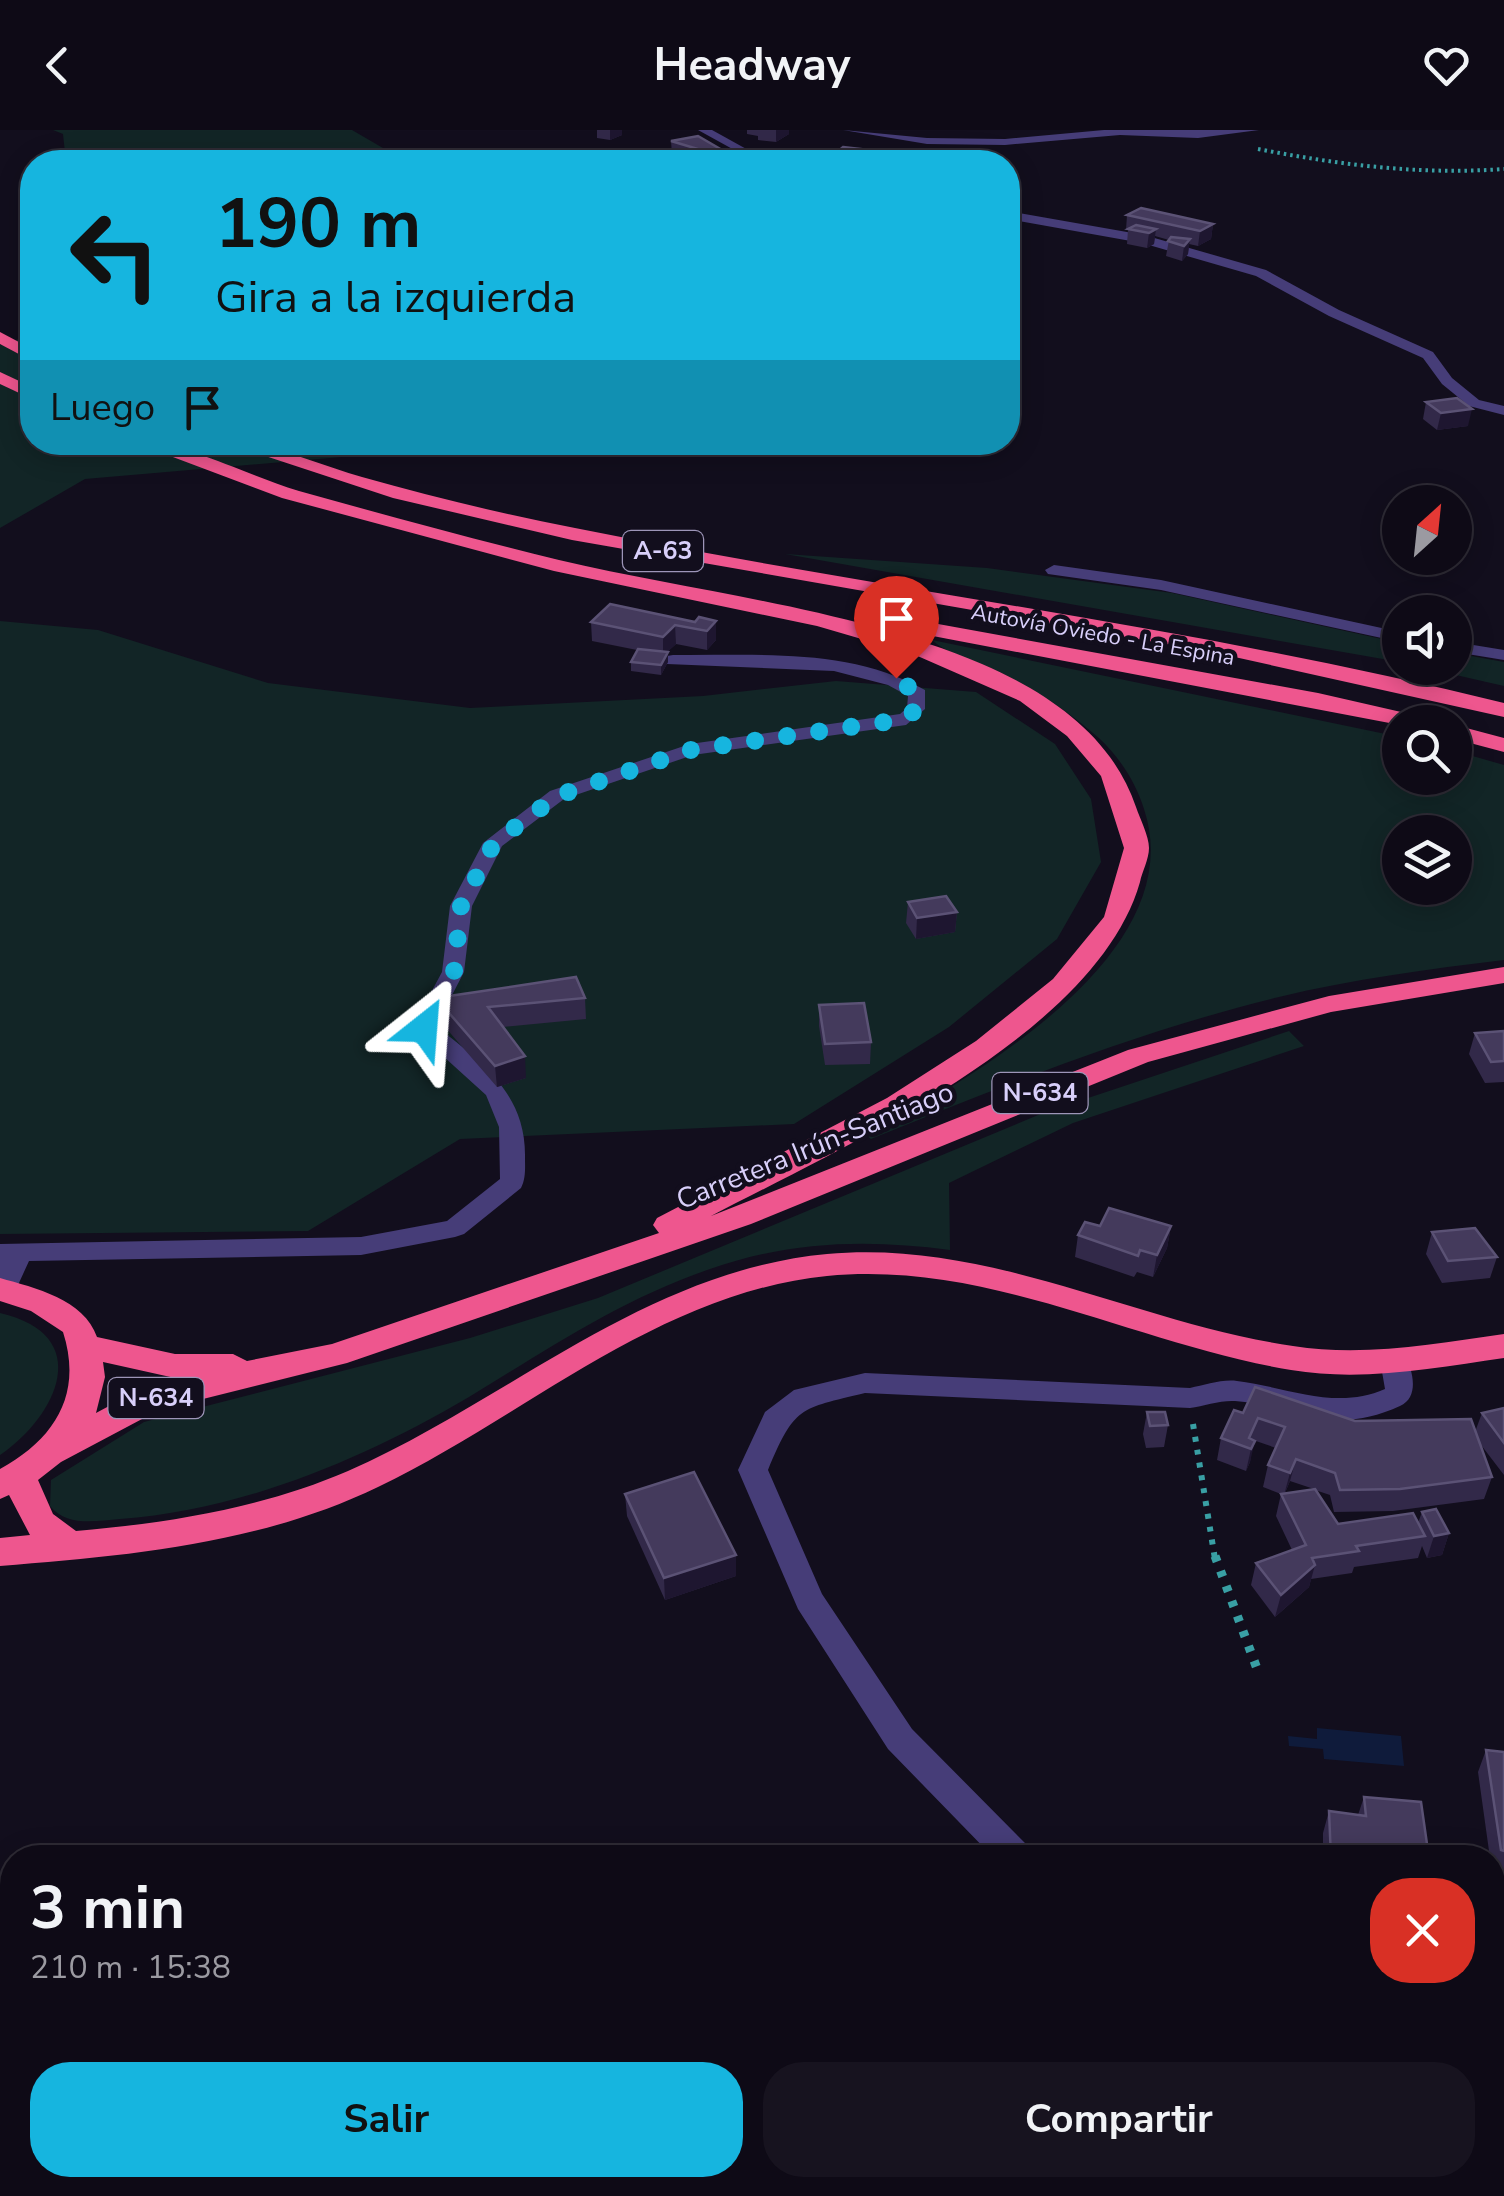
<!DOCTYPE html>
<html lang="es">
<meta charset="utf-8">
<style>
body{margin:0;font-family:"Nunito Sans",sans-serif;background:#17131f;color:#f1f3f6;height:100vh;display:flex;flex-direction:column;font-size:38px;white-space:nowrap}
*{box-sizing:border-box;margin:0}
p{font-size:32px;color:#9b9aa1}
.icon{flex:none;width:55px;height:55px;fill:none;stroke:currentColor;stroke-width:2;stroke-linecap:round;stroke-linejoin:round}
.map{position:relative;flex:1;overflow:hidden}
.panel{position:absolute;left:0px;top:1715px;width:1505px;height:352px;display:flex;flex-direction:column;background:#0e0a16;border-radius:40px 40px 0 0;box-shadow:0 5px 25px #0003,0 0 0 2px #2e2b35}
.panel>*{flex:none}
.top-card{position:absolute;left:20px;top:20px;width:1000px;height:305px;border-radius:40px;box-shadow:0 5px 25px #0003,0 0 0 2px #2e2b35;background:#16b5df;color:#111;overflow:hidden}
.needle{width:65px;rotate:27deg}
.fabs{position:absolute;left:1382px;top:355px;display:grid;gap:20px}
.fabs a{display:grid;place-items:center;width:90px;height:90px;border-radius:50%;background:#0e0a16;box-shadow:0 5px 25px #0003,0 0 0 2px #2e2b35;font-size:50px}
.pin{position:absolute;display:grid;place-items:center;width:85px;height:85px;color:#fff;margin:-102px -42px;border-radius:50% 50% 50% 0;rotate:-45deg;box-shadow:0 0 10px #0007}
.pin .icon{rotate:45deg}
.me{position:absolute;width:110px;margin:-55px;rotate:28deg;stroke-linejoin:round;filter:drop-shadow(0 0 8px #0008)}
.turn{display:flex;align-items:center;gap:35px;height:210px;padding:0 30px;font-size:45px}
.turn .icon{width:130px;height:130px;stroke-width:2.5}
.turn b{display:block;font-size:70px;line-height:85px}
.then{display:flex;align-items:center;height:95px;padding:0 30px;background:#0003;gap:20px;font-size:38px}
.round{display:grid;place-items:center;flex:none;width:105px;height:105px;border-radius:40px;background:#17131f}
.headline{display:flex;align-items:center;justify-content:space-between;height:170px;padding:0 30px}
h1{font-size:60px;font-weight:700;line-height:75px}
.primary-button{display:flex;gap:20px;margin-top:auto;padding:20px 30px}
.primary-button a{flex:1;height:115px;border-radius:40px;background:#16b5df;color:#111;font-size:40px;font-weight:700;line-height:115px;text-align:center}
.primary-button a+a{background:#17131f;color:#f1f3f6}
header{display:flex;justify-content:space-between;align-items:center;height:130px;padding:0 30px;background:#0e0a16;font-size:45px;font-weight:700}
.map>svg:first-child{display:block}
</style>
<header><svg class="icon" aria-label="back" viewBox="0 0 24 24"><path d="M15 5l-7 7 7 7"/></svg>Headway<svg class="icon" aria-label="heart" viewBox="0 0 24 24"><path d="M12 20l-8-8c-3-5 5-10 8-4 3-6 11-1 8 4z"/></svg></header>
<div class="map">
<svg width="1504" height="2066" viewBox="0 0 1504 2066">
<rect width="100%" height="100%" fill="#120e1d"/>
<g fill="#122526" fill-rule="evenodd">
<polygon points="53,0 352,0 407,32 66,32 63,4"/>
<polygon points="32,205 32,312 398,313 365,325 85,349 0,398 0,215"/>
<polygon points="785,424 987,438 1172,463 1400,513 1400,532"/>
<polygon points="0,491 98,500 268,553 470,578 703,566 836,551 976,562 1055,614 1091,669 1101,732 1057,809 949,897 794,994 460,1009 308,1101 0,1104"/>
<path d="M 932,510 L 1400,607 L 1400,648 L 1455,648 L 1455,621 L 1504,635 L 1504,830 C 1429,839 1353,849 1279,867 C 1139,901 1005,955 871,1009 L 867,1006 C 972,947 1192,824 1144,679 C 1136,653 1120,628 1100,609 C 1068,581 1031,556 993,539 C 974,530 945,523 932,510 ZM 1400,702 L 1455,702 L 1455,758 L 1400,758 Z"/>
<polygon points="1455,523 1504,532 1504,556 1425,538 1455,538"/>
<path d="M 1289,901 L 1304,916 L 1073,993 L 949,1053 L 950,1120 C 867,1109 790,1111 710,1139 C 620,1170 550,1218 469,1267 C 364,1329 243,1380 120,1389 C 95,1391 67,1397 50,1376 L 51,1350 L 144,1292 L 470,1208 L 598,1168 L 1043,983 Z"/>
<path d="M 0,1183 C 95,1205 58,1285 0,1325 Z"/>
</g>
<polygon fill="#0f1b3b" points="1317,1598 1401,1606 1404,1636 1324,1629 1323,1619 1289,1616 1288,1606 1317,1609"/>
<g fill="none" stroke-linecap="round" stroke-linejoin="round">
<path stroke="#399fa4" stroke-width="4" stroke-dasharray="2.5 4" stroke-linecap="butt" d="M 1258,19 C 1341,35 1419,45 1504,39"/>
<polyline stroke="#399fa4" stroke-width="6" stroke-dasharray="5 8" stroke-linecap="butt" points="1193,1294 1215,1429"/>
<polyline stroke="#399fa4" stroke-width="9" stroke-dasharray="6 10" stroke-linecap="butt" points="1215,1426 1259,1544"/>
<g fill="#463d78" fill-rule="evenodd">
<polygon points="698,0 712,0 770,32 756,32"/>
<polygon points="843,0 927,8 1005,9 1104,0 1259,0 1198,8 1120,5 1005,15 927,14"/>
<polygon points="1008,81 1144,105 1266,140 1339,180 1433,222 1452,248 1479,270 1504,276 1504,285 1469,276 1442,254 1423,228 1329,186 1256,146 1142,113 1008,89"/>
<polygon points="1054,435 1161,450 1400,502 1400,512 1161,460 1048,444 1045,440"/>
<polygon points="1455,512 1504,520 1504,530 1455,522"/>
<path d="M 673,525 C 758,526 848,517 925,560 L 925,579 L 906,595 L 693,625 L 564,669 L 502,716 L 472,776 L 464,842 L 436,896 C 482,932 526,964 525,1027 C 525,1038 526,1048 521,1058 L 464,1104 L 455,1107 L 361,1125 L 29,1131 L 13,1166 L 0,1167 L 0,1114 L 361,1107 L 447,1091 L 500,1049 L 499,997 L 486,965 L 412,898 L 442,842 L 450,776 L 483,713 L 550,661 L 690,614 L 900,584 L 907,578 L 908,566 L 888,555 L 834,541 L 667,534 L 667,526 Z"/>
<path d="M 1394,1220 L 1404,1223 C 1413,1240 1420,1267 1400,1276 C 1333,1307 1300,1276 1235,1271 C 1221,1270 1204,1276 1190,1278 L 865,1263 C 799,1279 795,1276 768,1340 L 822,1464 L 912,1599 L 1029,1717 L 1034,1728 L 994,1728 L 888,1619 L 798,1479 L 738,1340 L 765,1282 L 794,1260 L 865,1243 L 1190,1258 C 1205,1255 1222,1249 1237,1251 C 1287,1257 1336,1281 1385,1259 L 1380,1230 L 1384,1223 Z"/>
<polygon points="1492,1894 1504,1895 1504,1931 1492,1930"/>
</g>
<g fill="#ee568e" fill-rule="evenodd">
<polygon points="0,202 32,219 32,231 0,214"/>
<polygon points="0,242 32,257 32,269 0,254"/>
<path d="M 133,312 C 190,312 244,345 299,361 C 385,385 473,409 559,430 C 700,463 848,477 982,534 C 1049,563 1112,606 1136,677 C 1140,689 1149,706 1149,718 C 1149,729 1142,742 1140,752 C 1097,904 843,1017 711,1086 L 1128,920 L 1329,866 L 1504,837 L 1504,853 L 1331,882 L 1148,932 L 751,1094 L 347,1233 L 159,1280 L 61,1332 L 38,1350 L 53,1384 L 76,1401 C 169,1393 262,1378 348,1341 C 509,1270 645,1141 827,1124 C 990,1109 1136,1193 1293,1216 C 1363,1227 1435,1214 1504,1204 L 1504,1228 C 1434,1238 1362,1252 1291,1240 C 1136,1214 988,1130 827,1146 C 658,1163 526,1286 378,1357 C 260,1414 128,1426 0,1436 L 0,1408 L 30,1405 L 9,1365 L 0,1369 L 0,1339 C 55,1309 83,1264 63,1202 L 31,1181 L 0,1171 L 0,1148 C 35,1158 84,1169 97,1207 L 175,1224 L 233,1224 L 247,1231 L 332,1214 L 659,1103 L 653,1095 L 657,1088 L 887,968 L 976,911 L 1053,849 L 1104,787 L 1124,718 L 1101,646 L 1067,606 L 1020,571 L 913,524 L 817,496 L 554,441 L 282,368 ZM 103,1232 L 175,1248 L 184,1248 L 137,1261 L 96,1283 L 105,1247 Z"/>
<path d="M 223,312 C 271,312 316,334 362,347 C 432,367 503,384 575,398 C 884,460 1197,497 1504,573 L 1504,587 L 1212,522 L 572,410 L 393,368 Z"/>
<polygon points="883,484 1318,563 1423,587 1426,592 1400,595 875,495 872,490"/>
<polygon points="1455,595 1504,608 1504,622 1455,609"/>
</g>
</g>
<g fill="#322949" fill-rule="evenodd">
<polygon points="597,0 622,0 622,5 610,10 597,8"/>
<polygon points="747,0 789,0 789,4 776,12 758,10 758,6 747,4"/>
<polygon points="671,11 722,20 722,32 695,32 672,25"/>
<polygon points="887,22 887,32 836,32 836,23"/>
<polygon points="1127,85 1213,94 1211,109 1198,116 1189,114 1188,124 1182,131 1166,126 1169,110 1155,106 1154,114 1147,118 1127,114 1128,100 1126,100"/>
<polygon points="1426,272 1468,296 1437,300 1423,289"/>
<polygon points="716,491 716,510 707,520 676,514 667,522 668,532 661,545 631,541 631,532 637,520 592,511 591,492"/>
<polygon points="908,772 957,782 955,802 916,809 906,793"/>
<polygon points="436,868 585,868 586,889 503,897 526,948 497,957 438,889"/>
<polygon points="819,875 871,912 870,934 825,935 819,896"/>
<polygon points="1504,901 1504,952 1485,953 1469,924 1475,903"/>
<polygon points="1100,1096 1171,1096 1167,1118 1153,1147 1137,1142 1134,1147 1075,1127 1078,1105"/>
<polygon points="1432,1102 1497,1127 1490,1148 1442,1153 1426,1124"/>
<path d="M 1504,1278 L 1504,1345 L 1478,1311 L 1492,1347 L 1484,1369 L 1393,1381 L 1334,1382 L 1330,1365 L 1315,1360 L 1338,1394 L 1418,1393 L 1422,1382 L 1449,1403 L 1442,1425 L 1427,1428 L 1422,1416 L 1418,1428 L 1354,1437 L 1352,1443 L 1311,1449 L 1309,1457 L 1275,1487 L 1251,1455 L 1256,1433 L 1292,1420 L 1276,1386 L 1281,1364 L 1263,1357 L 1268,1335 L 1276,1318 L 1253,1310 L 1250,1332 L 1246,1341 L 1217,1330 L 1221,1308 L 1243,1283 L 1355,1291 L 1475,1302 L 1482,1283 ZM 1290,1351 L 1314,1359 L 1285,1363 Z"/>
<polygon points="1147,1282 1168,1295 1164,1317 1146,1318 1143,1304"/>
<polygon points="625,1364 736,1425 736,1446 665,1470 627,1386"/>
<polygon points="1486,1620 1504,1622 1504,1743 1492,1742 1492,1728 1490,1728 1478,1642"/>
<polygon points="1364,1667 1429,1728 1323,1728 1323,1703 1329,1681 1358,1685"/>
<polygon points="1129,2055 1275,2055 1273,2066 1127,2066"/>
</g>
<g fill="#1e1630">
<polygon points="610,0 622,0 622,5 610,10"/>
<polygon points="776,0 789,0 789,4 776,12"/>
<polygon points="887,22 887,32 873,32 873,31"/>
<polygon points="1213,94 1211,109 1198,116 1200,101"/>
<polygon points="1156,99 1154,114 1147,118 1149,103"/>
<polygon points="1190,109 1188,124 1182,131 1184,116"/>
<polygon points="1472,279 1468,296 1437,300 1441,283"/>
<polygon points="716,491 716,510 707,520 707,501"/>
<polygon points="675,495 676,514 663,526 663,507"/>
<polygon points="668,522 668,532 661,545 661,535"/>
<polygon points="957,782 955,802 916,809 917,788"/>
<polygon points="525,926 526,948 497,957 495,936"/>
<polygon points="1171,1096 1167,1118 1153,1147 1157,1125"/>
<polygon points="1255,1311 1250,1332 1246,1341 1251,1319"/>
<polygon points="1296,1329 1290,1351 1284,1365 1290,1343"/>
<polygon points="1449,1403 1442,1425 1427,1428 1434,1406"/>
<polygon points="736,1425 736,1446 665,1470 664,1448"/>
<polygon points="1315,1435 1309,1457 1275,1487 1281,1465"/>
</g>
<g fill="#443a5c" stroke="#5b5275" stroke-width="2.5">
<polygon points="698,6 722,20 701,20 671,11"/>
<polygon points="843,17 887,22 881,30 873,31 836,23"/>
<polygon points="1141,78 1213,94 1200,101 1127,85"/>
<polygon points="1136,95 1156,99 1149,103 1128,99"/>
<polygon points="1171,107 1190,109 1184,116 1168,111"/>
<polygon points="1457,268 1472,279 1441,283 1426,272"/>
<polygon points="610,474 695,492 699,487 716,491 707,501 675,495 663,507 591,492"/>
<polygon points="638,519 668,522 661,535 631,532"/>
<polygon points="946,766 957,782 917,788 908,772"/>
<polygon points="576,847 585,868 488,877 525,926 495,936 436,868"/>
<polygon points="864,873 871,912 825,914 819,875"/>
<polygon points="1504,901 1504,931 1491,932 1475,903"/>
<polygon points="1109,1078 1171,1096 1157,1125 1140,1120 1138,1126 1078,1105 1085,1092 1100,1096"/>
<polygon points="1475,1098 1497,1127 1448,1131 1432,1102"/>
<polygon points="1255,1257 1355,1291 1471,1289 1492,1347 1400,1359 1340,1360 1335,1343 1296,1329 1290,1343 1268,1335 1285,1297 1258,1288 1249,1308 1255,1311 1251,1319 1221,1308 1234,1280 1243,1283"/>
<polygon points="1504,1278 1504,1313 1482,1283"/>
<polygon points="1147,1282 1165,1282 1168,1295 1150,1296"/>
<polygon points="694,1342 736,1425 664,1448 625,1364"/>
<polygon points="1315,1359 1338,1394 1413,1383 1425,1406 1356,1416 1359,1421 1312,1428 1315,1435 1281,1465 1256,1433 1306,1415 1281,1364"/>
<polygon points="1436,1379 1449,1403 1434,1406 1422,1382"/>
<polygon points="1486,1620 1504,1622 1504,1721 1501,1720"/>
<polygon points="1364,1667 1421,1672 1429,1728 1331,1728 1329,1681 1366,1686"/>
<polygon points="1130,2055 1225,2055 1223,2066 1160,2066"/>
<polygon points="1227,2055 1275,2055 1273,2066 1260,2066"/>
</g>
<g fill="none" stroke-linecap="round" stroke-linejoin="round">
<polyline stroke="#16b5df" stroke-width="18" stroke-dasharray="0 32.4" points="424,898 454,842 461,776 494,713 557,666 690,620 906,589 916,579 918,564 896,548"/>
</g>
<g text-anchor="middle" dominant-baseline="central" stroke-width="9" stroke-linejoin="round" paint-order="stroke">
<g font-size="22" fill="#d8cffa" stroke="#120e1d">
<text transform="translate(1103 505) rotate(10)">Autovía Oviedo - La Espina</text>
</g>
<g fill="#120e1d" stroke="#9d95b8" stroke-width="2.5">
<rect x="623" y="401" width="80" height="40" rx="8"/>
<rect x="992.5" y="943" width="95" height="40" rx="8"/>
<rect x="108.5" y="1248" width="95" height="40" rx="8"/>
</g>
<g font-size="25" font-weight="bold" fill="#d8cffa">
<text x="663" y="421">A-63</text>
<text x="1040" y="963">N-634</text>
<text x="156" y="1268">N-634</text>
</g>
<g font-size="28" fill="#d8cffa" stroke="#120e1d">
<text transform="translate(815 1016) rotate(-22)">Carretera Irún-Santiago</text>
</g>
</g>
</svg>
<div class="fabs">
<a><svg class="needle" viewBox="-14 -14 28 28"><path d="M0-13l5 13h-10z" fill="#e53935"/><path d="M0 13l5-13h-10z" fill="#9b9aa1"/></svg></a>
<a><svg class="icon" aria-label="sound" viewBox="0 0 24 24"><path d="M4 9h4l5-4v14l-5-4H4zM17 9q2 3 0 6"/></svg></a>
<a><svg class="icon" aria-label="search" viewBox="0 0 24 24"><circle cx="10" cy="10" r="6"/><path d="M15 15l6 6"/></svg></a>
<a><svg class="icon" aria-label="layers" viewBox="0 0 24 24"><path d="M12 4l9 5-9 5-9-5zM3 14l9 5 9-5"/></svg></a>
</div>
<div class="pin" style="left:896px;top:548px;background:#d93025"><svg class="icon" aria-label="arrive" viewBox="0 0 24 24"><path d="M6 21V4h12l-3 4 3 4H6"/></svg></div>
<svg class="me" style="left:424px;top:898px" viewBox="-20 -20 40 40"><path d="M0-17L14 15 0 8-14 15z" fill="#16b5df" stroke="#fff" stroke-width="4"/></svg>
<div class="top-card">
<div class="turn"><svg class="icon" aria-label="left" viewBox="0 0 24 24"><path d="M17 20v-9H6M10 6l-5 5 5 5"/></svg><div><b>190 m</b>Gira a la izquierda</div></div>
<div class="then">Luego<svg class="icon" aria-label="arrive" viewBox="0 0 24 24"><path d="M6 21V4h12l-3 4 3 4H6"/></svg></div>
</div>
<section class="panel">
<div class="headline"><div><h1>3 min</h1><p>210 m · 15:38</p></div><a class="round" style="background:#d93025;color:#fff"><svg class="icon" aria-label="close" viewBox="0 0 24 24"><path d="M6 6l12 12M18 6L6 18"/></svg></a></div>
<div class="primary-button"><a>Salir</a><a>Compartir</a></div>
</section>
</div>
